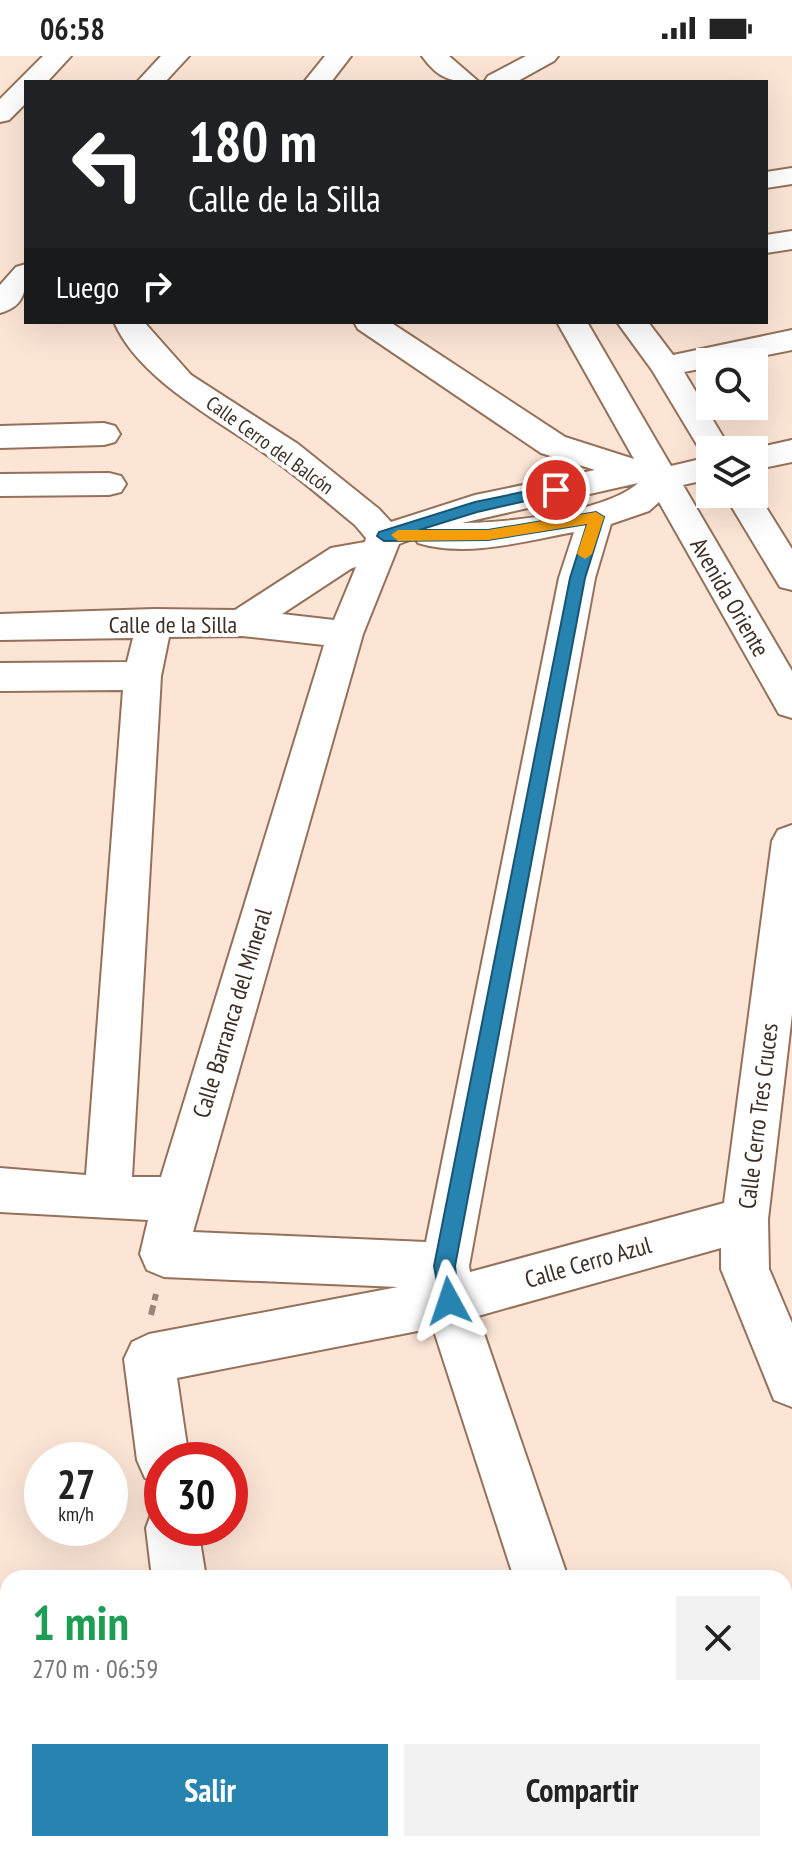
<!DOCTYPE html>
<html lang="es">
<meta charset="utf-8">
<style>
body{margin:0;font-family:"PT Sans Narrow",sans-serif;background:#f2f2f2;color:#222;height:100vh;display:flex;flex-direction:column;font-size:30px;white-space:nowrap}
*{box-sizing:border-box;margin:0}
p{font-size:26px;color:#767676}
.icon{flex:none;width:44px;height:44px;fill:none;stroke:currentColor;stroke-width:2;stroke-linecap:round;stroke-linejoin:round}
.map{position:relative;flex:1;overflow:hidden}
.panel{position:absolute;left:0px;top:1514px;width:792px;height:282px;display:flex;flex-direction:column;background:#fff;border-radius:24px 24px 0 0;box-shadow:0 8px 32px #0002}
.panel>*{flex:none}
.hud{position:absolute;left:24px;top:24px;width:744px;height:244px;border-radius:0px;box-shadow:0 8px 32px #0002;background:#202124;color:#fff;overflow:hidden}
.tools{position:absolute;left:696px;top:292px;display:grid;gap:16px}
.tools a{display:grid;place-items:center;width:72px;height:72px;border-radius:0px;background:#fff;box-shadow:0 8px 32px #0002;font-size:40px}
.speed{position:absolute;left:24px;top:1386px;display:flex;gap:16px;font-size:40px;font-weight:700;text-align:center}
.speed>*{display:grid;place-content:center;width:104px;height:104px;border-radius:50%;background:#fff;box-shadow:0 8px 32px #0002;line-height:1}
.speed small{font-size:20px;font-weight:400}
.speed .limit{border:12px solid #d22;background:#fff;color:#111}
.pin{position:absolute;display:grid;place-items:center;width:68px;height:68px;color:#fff;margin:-34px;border:4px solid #fff;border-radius:50%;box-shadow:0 2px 8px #0007}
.me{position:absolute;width:88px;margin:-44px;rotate:355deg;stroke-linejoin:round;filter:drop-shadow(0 0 6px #0008)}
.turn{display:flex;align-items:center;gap:28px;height:168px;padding:0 32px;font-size:36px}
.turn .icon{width:104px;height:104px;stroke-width:2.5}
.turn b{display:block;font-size:56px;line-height:68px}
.then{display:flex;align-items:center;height:76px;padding:0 32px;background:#0003;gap:16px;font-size:30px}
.round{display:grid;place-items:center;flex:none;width:84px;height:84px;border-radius:0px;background:#f2f2f2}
.headline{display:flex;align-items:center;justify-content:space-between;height:136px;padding:0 32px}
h1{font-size:48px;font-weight:700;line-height:60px;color:#1e9e55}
.cta{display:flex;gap:16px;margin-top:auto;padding:16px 32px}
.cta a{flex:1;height:92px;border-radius:0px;background:#2783b0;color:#fff;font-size:32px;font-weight:700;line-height:92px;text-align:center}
.cta a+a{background:#f2f2f2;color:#222}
.status{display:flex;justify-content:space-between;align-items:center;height:56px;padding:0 40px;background:#fff;direction:ltr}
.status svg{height:22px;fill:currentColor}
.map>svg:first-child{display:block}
</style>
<div class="status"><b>06:58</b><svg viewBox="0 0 49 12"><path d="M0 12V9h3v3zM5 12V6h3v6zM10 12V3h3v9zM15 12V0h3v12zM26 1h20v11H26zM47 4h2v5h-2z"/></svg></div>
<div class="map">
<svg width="792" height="1795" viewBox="0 0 792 1795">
<rect width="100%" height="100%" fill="#fce5d5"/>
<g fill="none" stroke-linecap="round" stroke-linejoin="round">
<g stroke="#94715a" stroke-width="4">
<g id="minor">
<polygon points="43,0 71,0 47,26 26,26 26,47 9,64 0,66 0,43"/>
<polygon points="161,0 189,0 165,26 137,26"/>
<polygon points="325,0 351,0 331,26 304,26"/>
<path d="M 422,0 L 449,0 L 479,26 C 452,26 439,24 422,0 Z"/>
<polygon points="526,0 558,0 554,5 516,26 484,26 488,20"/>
<polygon points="792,112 792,128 766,132 766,116"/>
<polygon points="792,175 792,193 766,197 766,179"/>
<path d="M 26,208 C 26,231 27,250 0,257 L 0,229 L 16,211 Z"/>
<path d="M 114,266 L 144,266 L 191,319 L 298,388 L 379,453 L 391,466 L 475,439 L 595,414 L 541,397 L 358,273 L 354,266 L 390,266 L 565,381 L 634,403 L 557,266 L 587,266 L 671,410 L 705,402 L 652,314 L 617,266 L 648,266 L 673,299 L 792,274 L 792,294 L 732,306 L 710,306 L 710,311 L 684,316 L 731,394 L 710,394 L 710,423 L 683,429 L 792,615 L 792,662 L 779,658 L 659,446 L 649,455 L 611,468 L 595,522 L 469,1210 L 470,1216 L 724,1147 L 772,785 L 778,774 L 792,769 L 792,958 L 768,1163 L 769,1213 L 792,1267 L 792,1351 L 774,1344 L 721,1213 L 721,1192 L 478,1260 L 568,1522 L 514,1522 L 433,1272 L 177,1322 L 189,1404 L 162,1404 L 162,1429 L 145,1422 L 137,1404 L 124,1303 L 132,1286 L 149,1278 L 398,1231 L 164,1221 L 147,1214 L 140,1198 L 148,1164 L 0,1156 L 0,1112 L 86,1119 L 123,634 L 0,635 L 0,607 L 127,606 L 133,582 L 0,584 L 0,558 L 154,553 L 235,554 L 331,492 L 365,486 L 366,482 L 355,469 C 328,447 302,424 274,404 C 223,366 140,326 114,266 ZM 638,427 C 607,456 506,467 462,467 ZM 574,476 L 559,522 L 426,1186 L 193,1176 L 363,578 L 399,488 L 415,482 L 418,487 C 467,502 525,485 574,476 ZM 356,511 L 334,564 L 282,558 L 352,512 ZM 242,580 L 324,589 L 161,1121 L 132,1121 L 161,620 L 169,581 Z"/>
<polygon points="104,367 115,370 120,378 115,386 104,389 0,392 0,370"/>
<polygon points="792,384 792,406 754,414 754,394 747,394"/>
<polygon points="109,417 121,420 126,428 121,436 109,439 0,440 0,418"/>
<polygon points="754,432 792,493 792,534 780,531 724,438 754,438"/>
<polygon points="162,1450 162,1472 198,1472 206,1522 152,1522 146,1472 153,1453"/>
<polygon points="0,1698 8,1702 8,1788 31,1788 25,1795 0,1795"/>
</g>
</g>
<g stroke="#94715a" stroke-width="4">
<g id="tertiary">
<polygon points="792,1602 792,1660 784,1663 784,1605"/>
<polygon points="139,1788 219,1788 216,1795 136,1795"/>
<polygon points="371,1788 452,1788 449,1795 368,1795"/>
</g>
</g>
<polyline stroke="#988579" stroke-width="6" stroke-dasharray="10 5" stroke-linecap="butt" points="151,1259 156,1238"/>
<use href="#minor" fill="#fff" fill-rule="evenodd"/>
<use href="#tertiary" fill="#fff" fill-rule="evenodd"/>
</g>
<polygon fill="#2783b0" stroke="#195572" stroke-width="2" points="556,429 561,430 561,437 477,456 419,474 488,474 596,456 604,461 585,522 455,1210 459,1245 456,1252 449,1255 442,1252 434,1210 570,522 587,468 488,484 384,485 377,480 379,476 475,446"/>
<polygon fill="#f59e0b" points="596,456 604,461 592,498 585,503 577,498 587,468 488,484 398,485 391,479 398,474 488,474"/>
<g text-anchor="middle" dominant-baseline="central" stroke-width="8" stroke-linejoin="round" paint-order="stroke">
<g font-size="20" fill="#3d2e24" stroke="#fff">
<text transform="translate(270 389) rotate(36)">Calle Cerro del Balcón</text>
</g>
<g font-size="24" fill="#3d2e24" stroke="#fff">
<text transform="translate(730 541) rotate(60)">Avenida Oriente</text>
<text x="173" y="568">Calle de la Silla</text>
<text transform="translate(232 957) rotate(-73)">Calle Barranca del Mineral</text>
<text transform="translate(758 1060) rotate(-83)">Calle Cerro Tres Cruces</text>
<text transform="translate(588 1206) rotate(-16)">Calle Cerro Azul</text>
</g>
</g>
</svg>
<div class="tools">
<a><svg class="icon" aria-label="search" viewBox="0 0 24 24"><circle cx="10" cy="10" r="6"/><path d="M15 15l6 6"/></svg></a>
<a><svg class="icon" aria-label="layers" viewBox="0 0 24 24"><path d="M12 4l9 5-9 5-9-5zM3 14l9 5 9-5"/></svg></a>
</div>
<div class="speed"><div>27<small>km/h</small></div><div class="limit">30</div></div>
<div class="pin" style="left:556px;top:434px;background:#d93025"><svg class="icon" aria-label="arrive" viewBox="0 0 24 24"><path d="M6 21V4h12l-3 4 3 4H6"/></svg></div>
<svg class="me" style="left:449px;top:1245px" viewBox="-20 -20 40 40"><path d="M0-17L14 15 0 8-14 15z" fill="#2783b0" stroke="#fff" stroke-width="4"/></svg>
<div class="hud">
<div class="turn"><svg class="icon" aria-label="left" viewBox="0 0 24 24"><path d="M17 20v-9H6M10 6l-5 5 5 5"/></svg><div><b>180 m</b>Calle de la Silla</div></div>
<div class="then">Luego<svg class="icon" aria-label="right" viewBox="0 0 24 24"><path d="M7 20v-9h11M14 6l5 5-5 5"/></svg></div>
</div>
<section class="panel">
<div class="headline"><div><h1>1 min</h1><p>270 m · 06:59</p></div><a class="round"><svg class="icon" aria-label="close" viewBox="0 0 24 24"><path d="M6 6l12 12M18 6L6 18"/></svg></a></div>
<div class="cta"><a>Salir</a><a>Compartir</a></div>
</section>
</div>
